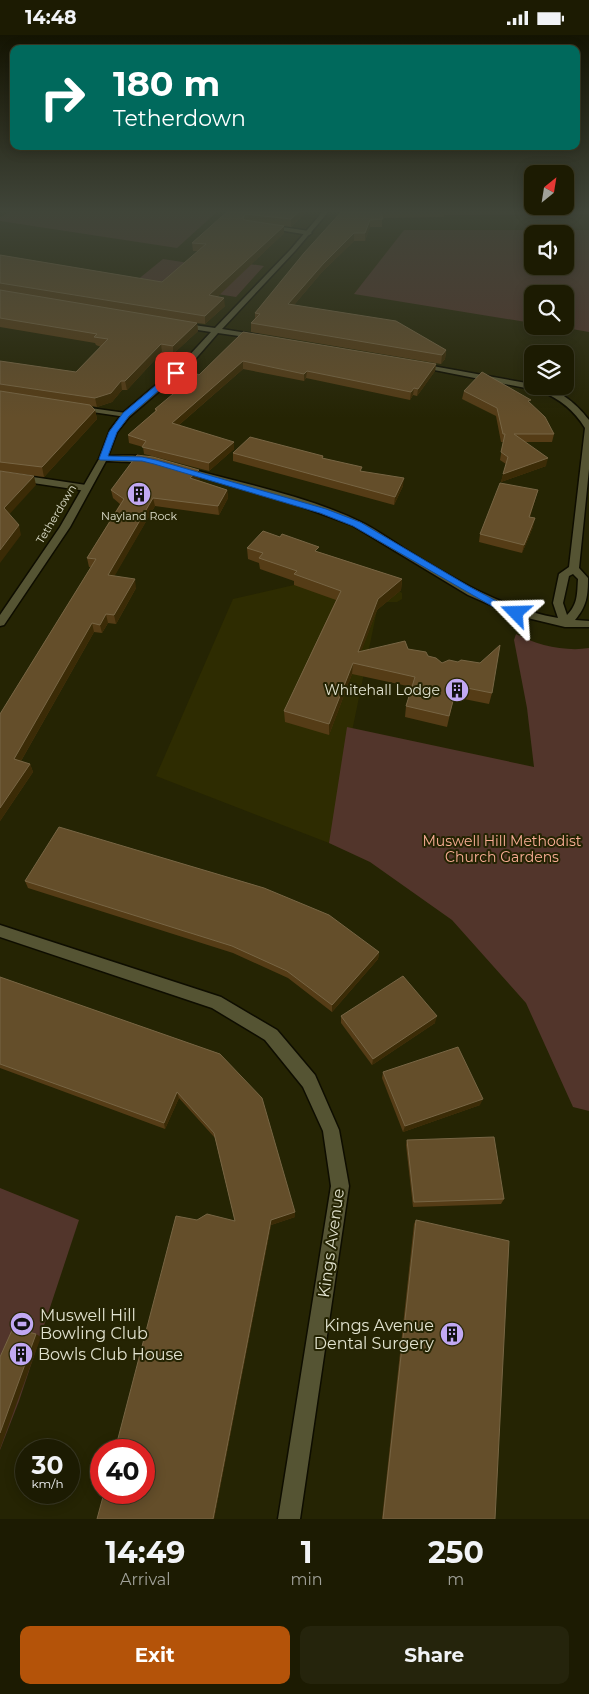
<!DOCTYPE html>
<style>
body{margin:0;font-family:Montserrat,sans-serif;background:#25240c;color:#f1f3f6;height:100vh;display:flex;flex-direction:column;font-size:19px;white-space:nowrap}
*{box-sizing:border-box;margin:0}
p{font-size:16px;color:#a0a199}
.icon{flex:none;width:28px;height:28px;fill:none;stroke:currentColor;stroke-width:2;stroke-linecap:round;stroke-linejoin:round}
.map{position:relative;height:1484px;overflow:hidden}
.drawer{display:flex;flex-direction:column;background:#1c1b02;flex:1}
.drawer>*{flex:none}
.banner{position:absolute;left:10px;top:10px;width:570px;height:105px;border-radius:10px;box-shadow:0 2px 12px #0003,0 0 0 1px #3a3924;background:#00695c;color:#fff;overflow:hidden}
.needle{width:32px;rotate:30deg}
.controls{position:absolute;left:524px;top:130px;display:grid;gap:10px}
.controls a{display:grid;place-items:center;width:50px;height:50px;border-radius:10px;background:#1c1b02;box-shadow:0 2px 12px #0003,0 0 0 1px #3a3924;font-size:25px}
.speed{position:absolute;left:15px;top:1404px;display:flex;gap:10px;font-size:25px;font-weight:700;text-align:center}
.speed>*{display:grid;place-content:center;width:65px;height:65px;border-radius:50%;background:#1c1b02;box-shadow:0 2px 12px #0003,0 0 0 1px #3a3924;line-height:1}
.speed small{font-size:12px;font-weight:400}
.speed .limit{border:8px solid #d22;background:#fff;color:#111}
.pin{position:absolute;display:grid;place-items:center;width:42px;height:42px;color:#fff;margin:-21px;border-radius:10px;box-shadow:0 2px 8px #0006}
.me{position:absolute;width:55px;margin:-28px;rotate:292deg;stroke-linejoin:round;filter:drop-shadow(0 0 4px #0008)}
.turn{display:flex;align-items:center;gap:18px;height:105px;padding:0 20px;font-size:22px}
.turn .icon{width:65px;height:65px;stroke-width:2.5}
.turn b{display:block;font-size:35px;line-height:42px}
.eta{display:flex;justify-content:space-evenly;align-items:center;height:85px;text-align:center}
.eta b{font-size:30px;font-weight:700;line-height:35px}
.cta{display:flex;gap:10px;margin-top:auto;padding:10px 20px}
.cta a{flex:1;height:58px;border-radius:10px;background:#b45309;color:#fff;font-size:20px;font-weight:700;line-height:58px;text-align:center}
.cta a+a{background:#25240c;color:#f1f3f6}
.status{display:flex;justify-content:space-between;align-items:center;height:35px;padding:0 25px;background:#1c1b02;direction:ltr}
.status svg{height:14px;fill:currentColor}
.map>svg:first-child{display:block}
</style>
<div class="status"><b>14:48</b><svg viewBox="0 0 49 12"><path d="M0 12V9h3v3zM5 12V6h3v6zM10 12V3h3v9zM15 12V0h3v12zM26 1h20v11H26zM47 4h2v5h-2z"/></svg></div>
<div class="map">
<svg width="589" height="1484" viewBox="0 0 589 1484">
<rect width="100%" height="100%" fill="#252403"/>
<polygon fill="#2e2c01" points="315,527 396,554 402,558 402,564 397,567 386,567 377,575 329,808 156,741 233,564 294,550"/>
<g fill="#52352b" fill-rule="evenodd">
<polygon points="13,175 219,175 177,213 0,186 0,182"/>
<path d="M 404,195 L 589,195 L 589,297 L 555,291 L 565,291 L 565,259 L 532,259 L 532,288 L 354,259 ZM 532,199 L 565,199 L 565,231 L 532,231 Z"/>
<polygon points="163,224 221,233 235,227 264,231 236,262 136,246"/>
<path d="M 516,599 C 536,610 566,617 589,613 L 589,1076 L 573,1072 L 526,968 L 452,885 L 370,827 L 329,808 L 347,692 L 534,732 L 527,673 L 514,605 Z"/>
<polygon points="0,1153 79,1185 19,1366 0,1415"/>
</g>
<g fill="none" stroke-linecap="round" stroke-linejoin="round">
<g stroke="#0e0d00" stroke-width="3">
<g id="minor">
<polygon points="269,190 309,196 312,198 309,200 267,193"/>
<polygon points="76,371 126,378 130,380 126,382 79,375 76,375"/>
<polygon points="0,437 86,450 91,453 86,456 0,443"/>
<polygon points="0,890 221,962 277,995 315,1040 339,1095 349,1151 300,1484 278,1484 331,1151 323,1096 303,1052 265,1005 212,973 0,902"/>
</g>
</g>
<g stroke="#0e0d00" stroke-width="3">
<g id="tertiary">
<path d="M 324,175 L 330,175 L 295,216 L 222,294 L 259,300 L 259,304 L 218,298 L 191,329 L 129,382 L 117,397 L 108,421 C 122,421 143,418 154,426 C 150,429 115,426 106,426 L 70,492 L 4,590 L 0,591 L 0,580 L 60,492 L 99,424 L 110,395 L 123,378 L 185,325 L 211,297 L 179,292 L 179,288 L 215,293 L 291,214 Z"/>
<path d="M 416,328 L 532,349 L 532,351 C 556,351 575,367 589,385 L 589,434 L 579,533 L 588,543 C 588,560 587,571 575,585 L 589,586 L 589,592 L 565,592 L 511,579 L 468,560 L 352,490 L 289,467 L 180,435 L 181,433 L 187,433 C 245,449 311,462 365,489 C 378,496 391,505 403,513 C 452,543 501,573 558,583 L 553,568 L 559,539 L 569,532 L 585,393 C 574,375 560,364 541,356 L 419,332 L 415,330 ZM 573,539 L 578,544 C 577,559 578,569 567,580 L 563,568 L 569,541 Z"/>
</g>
</g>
<use href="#minor" fill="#555433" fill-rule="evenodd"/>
<use href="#tertiary" fill="#555433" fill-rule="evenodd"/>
</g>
<g fill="#553c16">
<polygon points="229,175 309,175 291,192 284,191 284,198 217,262 225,271 205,289 197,288 198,296 173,319 162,317 127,355 122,355 112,367 97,372 92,371 95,375 97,384 44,442 0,436 0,326 76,337 101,312 96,310 95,308 0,292 0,220 162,247 198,216 193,216 192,208"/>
<polygon points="343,175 589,175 589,179 444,180 444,182 382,183 382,192 370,192 365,206 354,206 322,237 294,270 446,315 445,324 441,329 251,297 251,288 255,283 255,278"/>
<polygon points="243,297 436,329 435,336 417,361 413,360 410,365 306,343 304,346 243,334 179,390 234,414 209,436 144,419 143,412 129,408 128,400 155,377 155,374 199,340"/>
<polygon points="464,356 530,368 554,399 552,407 525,407 546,431 501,447 506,429 500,425 503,407 501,407 496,381 462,364"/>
<polygon points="233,418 323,421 323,423 362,436 403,451 394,470 233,426"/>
<polygon points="200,444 198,445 227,455 228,463 219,480 155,471 114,541 136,553 116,589 108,588 102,598 94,597 21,726 30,729 33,737 0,786 0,679 91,532 89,532 87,523 120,469 113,463 111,455"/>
<polygon points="538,455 530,482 533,492 522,518 479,507 480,499"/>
<polygon points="247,513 319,517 402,544 401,555 377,575 361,616 408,614 428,621 442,628 492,658 489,669 454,662 447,692 405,682 406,671 412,652 352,639 329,700 285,687 284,676 336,565 294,550 294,546 260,534 259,528 248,524"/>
<polygon points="25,846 379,917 378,924 332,977 288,943 233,918 28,853"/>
<polygon points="0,942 220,1019 295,1177 295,1182 271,1190 214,1484 97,1484 197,1185 235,1186 215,1103 179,1063 165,1094 0,1033"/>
<polygon points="341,981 435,988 372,1030 341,988"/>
<polygon points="383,1037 480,1070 403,1097 382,1043"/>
<polygon points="407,1105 504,1164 501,1169 413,1172 406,1110"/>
<polygon points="416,1185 495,1484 382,1484 414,1189"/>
</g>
<g fill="#3b2b06">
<polygon points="301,175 309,175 291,192 291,184"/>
<polygon points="370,185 370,192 365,206 365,198"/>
<polygon points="284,191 284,198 210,269 209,260"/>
<polygon points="354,198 354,206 322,237 288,277 288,269 323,229"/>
<polygon points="224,263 225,271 205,289 205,281"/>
<polygon points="197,288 198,296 173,319 173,311"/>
<polygon points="161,309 162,317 127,355 125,346"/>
<polygon points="446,315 445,324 441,329 442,320"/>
<polygon points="243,326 243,334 173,395 172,388"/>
<polygon points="436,329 435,336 417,361 418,354"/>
<polygon points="307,336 306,343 304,346 304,339"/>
<polygon points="121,346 122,355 112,367 97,372 95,363"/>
<polygon points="414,353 413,360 410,365 411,357"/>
<polygon points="95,375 97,384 44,442 42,432"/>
<polygon points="234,407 234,414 209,436 209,428"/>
<polygon points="548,423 546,431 501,447 503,439"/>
<polygon points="199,435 200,444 191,451 190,443"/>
<polygon points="34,441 36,450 6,483 4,473"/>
<polygon points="404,443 403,451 394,470 395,462"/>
<polygon points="227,455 228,463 219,480 218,471"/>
<polygon points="153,463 155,471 110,549 108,540"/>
<polygon points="535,483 533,492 522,518 524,510"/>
<polygon points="19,490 21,500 0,528 0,515"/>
<polygon points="135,544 136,553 116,589 114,580"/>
<polygon points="402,544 401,555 377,575 357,628 358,617 378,564"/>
<polygon points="106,579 108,588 102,598 100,590"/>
<polygon points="92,588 94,597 17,733 14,724"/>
<polygon points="353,628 352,639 329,700 329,689"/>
<polygon points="30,729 33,737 0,786 0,773"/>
<polygon points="379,917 378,924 332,977 332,970"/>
<polygon points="437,981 435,988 372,1030 373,1024"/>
<polygon points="177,1057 179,1063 165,1094 164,1088"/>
<polygon points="483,1064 480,1070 403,1097 405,1091"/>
<polygon points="295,1177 295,1182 271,1190 214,1484 213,1484 271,1185"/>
<polygon points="36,1299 41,1302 0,1414 0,1398"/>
</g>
<g fill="#644e2a" stroke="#776544">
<polygon points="229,175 301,175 291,184 245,179 243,183 244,185 284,191 209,260 224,263 205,281 0,248 0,220 162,247 206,209 192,208"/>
<polygon points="343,175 380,175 383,184 370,185 365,198 354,198 323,229 288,269 396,286 446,315 442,320 251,288 260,279 255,278 304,218"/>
<polygon points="0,255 197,288 173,311 161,309 125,346 121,346 111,358 95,363 0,349 0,326 76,337 108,304 94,302 97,299 0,283"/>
<polygon points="243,297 436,329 418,354 414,353 411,357 307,336 304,339 243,326 172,388 234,407 209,428 142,412 146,406 128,400 157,375 155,374 197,339 199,340"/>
<polygon points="482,337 531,365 528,366 545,382 554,399 514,399 548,423 503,439 508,422 501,417 505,399 503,399 497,373 464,356"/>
<polygon points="0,356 90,370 95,375 42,432 0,427"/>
<polygon points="250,402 323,421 322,423 362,432 360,436 404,443 395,462 233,418"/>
<polygon points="137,420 153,422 199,435 190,443 227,455 218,471 153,463 108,540 135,544 114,580 106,579 100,590 92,588 14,724 30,729 0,773 0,679 96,524 87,523 124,464 111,455"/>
<polygon points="0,436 34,441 4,473 19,490 0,515"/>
<polygon points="500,448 538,455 529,482 535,483 524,510 480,499"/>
<polygon points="263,496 280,502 282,499 319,512 315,516 402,544 378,564 358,617 405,606 408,614 426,617 428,621 436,623 442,628 449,625 458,627 461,625 480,628 500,610 492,658 457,651 449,681 406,671 415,642 353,628 329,689 284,676 341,556 294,539 297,536 259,523 263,518 247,513"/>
<polygon points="59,792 264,853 329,880 379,917 332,970 287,936 232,911 25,846"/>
<polygon points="403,941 437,981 373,1024 341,981"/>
<polygon points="0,942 220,1019 262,1063 295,1177 271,1185 213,1484 97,1484 104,1458 144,1458 144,1415 115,1415 176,1181 197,1185 207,1179 235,1186 214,1098 177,1057 164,1088 0,1029"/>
<polygon points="458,1012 483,1064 405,1091 383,1037"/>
<polygon points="494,1102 504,1164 414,1167 407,1105"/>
<polygon points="416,1185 509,1206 495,1484 383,1484"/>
<polygon points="13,1293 36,1299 0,1398 0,1322"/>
</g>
<linearGradient id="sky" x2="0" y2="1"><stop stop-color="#141402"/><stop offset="0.46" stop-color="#404539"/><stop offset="1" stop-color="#404539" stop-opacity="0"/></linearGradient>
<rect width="589" height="383" fill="url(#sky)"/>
<polygon fill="#1a73e8" stroke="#114b97" points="173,336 179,338 129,381 117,397 108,421 142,422 156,425 326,474 360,487 470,552 504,570 520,575 520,580 516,581 497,574 353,491 320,478 154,429 142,426 100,425 99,424 109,397 123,378"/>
<defs>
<g id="building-disc" transform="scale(1.25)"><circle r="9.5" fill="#c1a8f3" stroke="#252403"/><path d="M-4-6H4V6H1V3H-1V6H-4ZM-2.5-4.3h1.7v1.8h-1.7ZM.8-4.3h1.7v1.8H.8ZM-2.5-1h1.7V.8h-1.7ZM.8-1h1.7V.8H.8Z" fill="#111"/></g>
<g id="stadium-disc" transform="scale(1.25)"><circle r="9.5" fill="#c1a8f3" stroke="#252403"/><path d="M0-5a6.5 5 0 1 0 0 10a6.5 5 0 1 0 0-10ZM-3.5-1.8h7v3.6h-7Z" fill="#111"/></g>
</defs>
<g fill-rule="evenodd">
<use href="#building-disc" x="139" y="459"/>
<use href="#building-disc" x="457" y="655"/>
<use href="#stadium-disc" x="22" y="1289"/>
<use href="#building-disc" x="452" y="1299"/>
<use href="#building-disc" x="21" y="1319"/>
</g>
<g text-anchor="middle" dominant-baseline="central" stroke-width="4" stroke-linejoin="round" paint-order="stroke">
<g font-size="11" fill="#e1e2cf" stroke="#252403">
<text transform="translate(56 479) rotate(-59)">Tetherdown</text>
</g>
<g font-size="11" fill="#e1e2cf" stroke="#252403">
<text x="139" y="481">Nayland Rock</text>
</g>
<g font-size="14" fill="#e1e2cf" stroke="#252403" text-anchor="end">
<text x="440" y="655">Whitehall Lodge</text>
</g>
<g font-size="14" fill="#faaf96" stroke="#252403">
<text x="502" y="806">Muswell Hill Methodist<tspan x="502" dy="16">Church Gardens</tspan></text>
</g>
<g font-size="16" fill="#e1e2cf" stroke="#252403">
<text transform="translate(331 1208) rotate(-82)">Kings Avenue</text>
</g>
<g font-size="16" fill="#e1e2cf" stroke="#252403" text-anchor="start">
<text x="40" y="1280">Muswell Hill<tspan x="40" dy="18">Bowling Club</tspan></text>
<text x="434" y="1290" text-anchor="end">Kings Avenue<tspan x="434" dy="18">Dental Surgery</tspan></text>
<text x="38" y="1319">Bowls Club House</text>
</g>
</g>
</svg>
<div class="controls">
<a><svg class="needle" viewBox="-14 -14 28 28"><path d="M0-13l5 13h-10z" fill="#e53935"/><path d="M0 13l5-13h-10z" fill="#a0a199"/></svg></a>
<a><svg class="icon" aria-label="sound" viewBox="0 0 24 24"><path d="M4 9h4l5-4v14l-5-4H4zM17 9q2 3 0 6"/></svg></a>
<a><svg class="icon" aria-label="search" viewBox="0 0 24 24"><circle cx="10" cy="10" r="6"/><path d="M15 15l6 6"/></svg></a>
<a><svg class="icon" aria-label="layers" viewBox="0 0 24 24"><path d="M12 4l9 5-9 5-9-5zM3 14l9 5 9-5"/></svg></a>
</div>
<div class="speed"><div>30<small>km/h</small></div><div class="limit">40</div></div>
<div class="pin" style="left:176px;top:338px;background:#d93025"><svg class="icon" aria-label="arrive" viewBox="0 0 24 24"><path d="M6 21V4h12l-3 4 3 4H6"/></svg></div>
<svg class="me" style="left:516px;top:578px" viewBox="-20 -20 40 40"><path d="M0-17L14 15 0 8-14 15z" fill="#1a73e8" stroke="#fff" stroke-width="4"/></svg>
<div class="banner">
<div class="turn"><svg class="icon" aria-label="right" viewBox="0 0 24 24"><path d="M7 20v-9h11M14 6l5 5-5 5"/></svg><div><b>180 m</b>Tetherdown</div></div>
</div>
</div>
<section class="drawer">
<div class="eta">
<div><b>14:49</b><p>Arrival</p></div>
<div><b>1</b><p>min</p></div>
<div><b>250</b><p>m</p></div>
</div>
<div class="cta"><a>Exit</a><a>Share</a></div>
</section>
